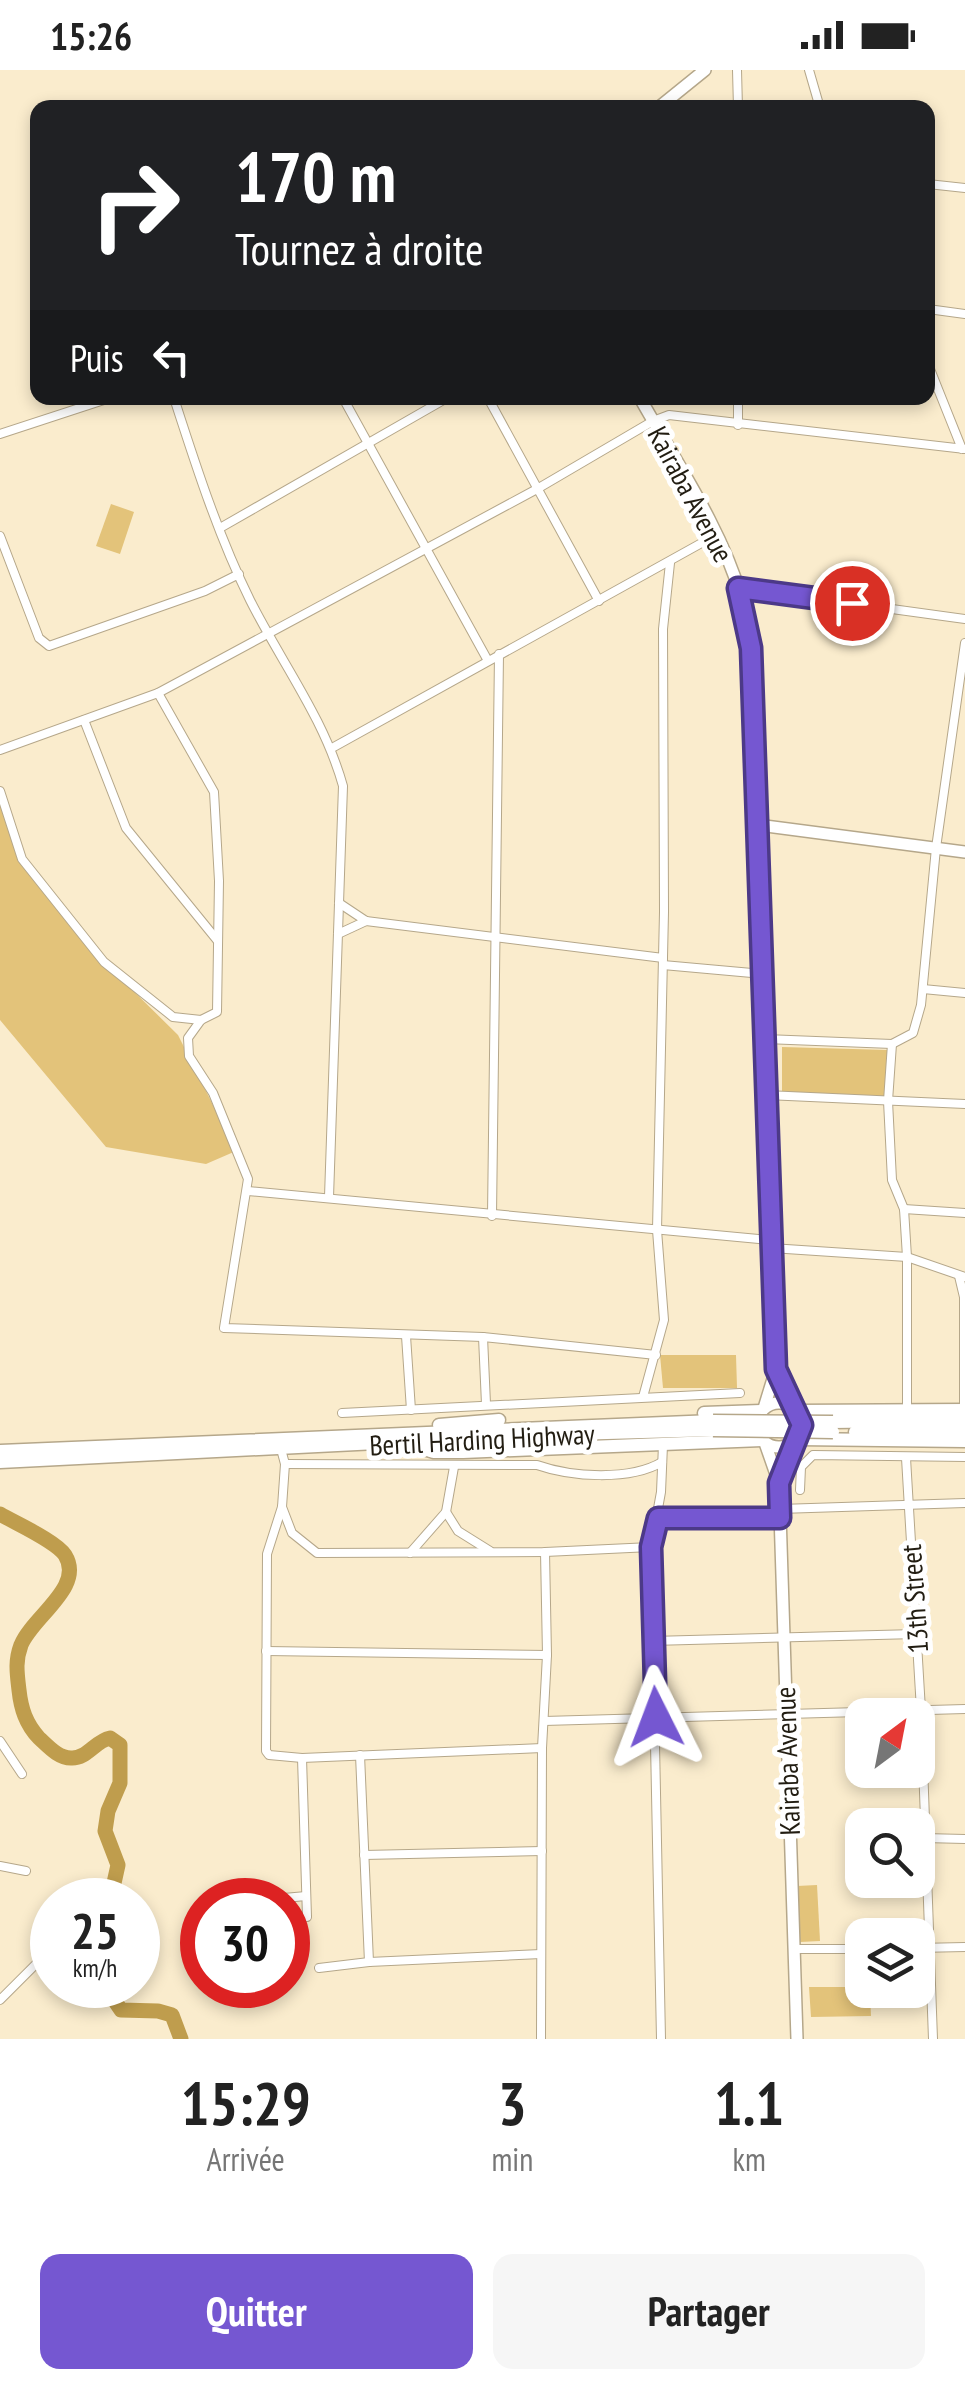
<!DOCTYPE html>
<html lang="fr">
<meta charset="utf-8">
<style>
body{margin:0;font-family:"PT Sans Narrow",sans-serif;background:#f6f6f6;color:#222;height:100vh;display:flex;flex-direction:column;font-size:38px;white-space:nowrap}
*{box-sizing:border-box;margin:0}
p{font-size:32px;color:#767676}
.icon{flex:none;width:55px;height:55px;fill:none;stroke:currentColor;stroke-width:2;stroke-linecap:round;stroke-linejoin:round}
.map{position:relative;height:1969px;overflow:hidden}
.side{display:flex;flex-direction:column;background:#fff;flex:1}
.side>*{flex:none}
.banner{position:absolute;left:30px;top:30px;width:905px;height:305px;border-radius:20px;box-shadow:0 5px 15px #0003;background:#202124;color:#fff;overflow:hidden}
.needle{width:65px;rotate:32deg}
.buttons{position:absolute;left:845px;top:1628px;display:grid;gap:20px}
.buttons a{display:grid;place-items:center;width:90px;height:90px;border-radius:20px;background:#fff;box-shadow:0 5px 15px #0003;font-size:50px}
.speed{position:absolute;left:30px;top:1808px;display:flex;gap:20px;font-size:50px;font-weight:700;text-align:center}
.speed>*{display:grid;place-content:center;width:130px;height:130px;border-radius:50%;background:#fff;box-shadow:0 5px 15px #0003;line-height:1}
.speed small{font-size:25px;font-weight:400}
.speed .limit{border:15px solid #d22;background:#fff;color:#111}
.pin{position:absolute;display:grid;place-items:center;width:85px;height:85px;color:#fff;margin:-42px;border:5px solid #fff;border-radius:50%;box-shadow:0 2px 10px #0007}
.me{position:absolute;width:110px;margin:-55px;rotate:357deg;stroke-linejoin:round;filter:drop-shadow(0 0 8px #0008)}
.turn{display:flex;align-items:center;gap:35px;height:210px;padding:0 40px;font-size:45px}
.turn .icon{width:130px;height:130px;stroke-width:2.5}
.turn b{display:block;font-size:70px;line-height:85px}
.then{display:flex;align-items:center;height:95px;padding:0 40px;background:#0003;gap:20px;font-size:38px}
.eta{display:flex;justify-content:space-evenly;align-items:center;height:170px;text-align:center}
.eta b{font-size:60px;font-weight:600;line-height:70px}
.primary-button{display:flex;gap:20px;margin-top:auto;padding:20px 40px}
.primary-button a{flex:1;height:115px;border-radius:20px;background:#7557d1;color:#fff;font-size:40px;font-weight:600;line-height:115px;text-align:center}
.primary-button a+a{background:#f6f6f6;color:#222}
.status{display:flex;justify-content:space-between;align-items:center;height:70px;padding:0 50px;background:#fff;direction:ltr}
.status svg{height:28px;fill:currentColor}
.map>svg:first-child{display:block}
</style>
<div class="status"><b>15:26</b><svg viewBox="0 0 49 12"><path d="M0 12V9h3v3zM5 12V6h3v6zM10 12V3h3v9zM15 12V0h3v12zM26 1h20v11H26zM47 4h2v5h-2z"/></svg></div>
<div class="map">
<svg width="965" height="1969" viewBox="0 0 965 1969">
<rect width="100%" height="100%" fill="#faeccd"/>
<g fill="#e3c37a">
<polygon points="111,434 134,442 120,484 96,476"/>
<polygon points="0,718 22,789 104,892 178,965 236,1081 206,1094 106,1077 0,950"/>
<polygon points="782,977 888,980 887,1027 782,1024"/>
<polygon points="660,1285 736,1285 737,1318 663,1318"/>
<polygon points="817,1815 820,1871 800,1872 797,1816"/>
<polygon points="809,1917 862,1917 862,1920 870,1920 871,1946 811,1947"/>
</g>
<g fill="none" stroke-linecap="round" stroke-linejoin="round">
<g stroke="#bf9d4d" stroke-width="15">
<path d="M 0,1444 C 15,1453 56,1471 65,1485 C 85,1517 33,1546 21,1575 C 15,1591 17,1603 19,1620 C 21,1639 26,1654 39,1668 C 48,1676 58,1688 71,1688 C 87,1689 95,1671 110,1668 L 120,1675 L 120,1713 L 108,1741 L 105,1761 L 118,1795 L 114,1813 L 103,1830"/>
<polyline points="104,1915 121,1940 158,1941 172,1945 181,1969"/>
</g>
<g stroke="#b5a78a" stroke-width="10">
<g id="street">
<polyline points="737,0 738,38"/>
<polyline points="809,0 820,38"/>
<polyline points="928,114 965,118"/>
<polyline points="928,239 965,244"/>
<polyline points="928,294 962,379"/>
<path d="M 174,328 C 196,396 218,465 250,530 C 281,592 324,648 343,716 L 329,1127"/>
<polyline points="343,328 487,589"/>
<polyline points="488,328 599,531"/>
<polyline points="738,328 738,355"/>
<polyline points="0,364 110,328"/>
<polyline points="220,458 447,328"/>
<polyline points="0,466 39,568 49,576 205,521 239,504"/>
<polyline points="739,518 965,549"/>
<polyline points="158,623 214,722 219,811 217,942 201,950 188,968 189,986 213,1023 248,1109 224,1258 483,1267 656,1285"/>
<polyline points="84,650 126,758 217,870"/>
<polyline points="332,678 716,465"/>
<polyline points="0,680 158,623 537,419 653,351 669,345 965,379"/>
<polyline points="0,721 22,789 104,892 173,947 201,950"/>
<polyline points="339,833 366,851 663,888"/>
<polyline points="338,864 366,851"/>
<polyline points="663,895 763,904"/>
<polyline points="923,919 965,923"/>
<polyline points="765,969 892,974 913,963 921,935 936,778 965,573"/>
<polyline points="892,974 888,1031 892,1110 904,1139 907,1187 907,1341"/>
<polyline points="766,1025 965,1034"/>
<polyline points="248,1121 770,1170"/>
<polyline points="904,1139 965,1143"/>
<polyline points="492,1146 499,584"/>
<polyline points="771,1178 907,1187 965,1207"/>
<polyline points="959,1206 964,1227 964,1340"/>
<polyline points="406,1266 411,1340"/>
<polyline points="483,1267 486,1334"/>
<polyline points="643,1327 664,1250 657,1160 664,842 663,559 670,493"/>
<polyline points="342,1343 740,1323"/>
<polyline points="281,1379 285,1394 282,1437 267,1484 266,1681 269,1685 302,1688 542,1678"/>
<polyline points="906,1388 921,1640 933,1969"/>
<path d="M 285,1394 L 537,1395 C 571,1407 630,1411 662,1392"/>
<polyline points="800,1420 801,1397 813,1385 965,1387"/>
<polyline points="282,1437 292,1463 317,1483 545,1482 651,1477"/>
<polyline points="780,1439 965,1433"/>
<polyline points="446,1442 458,1461 490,1481"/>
<polyline points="657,1448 780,1448"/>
<polyline points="410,1483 446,1442 454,1397"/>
<polyline points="652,1571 916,1564"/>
<polyline points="266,1581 547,1585"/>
<polyline points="544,1651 965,1639"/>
<polyline points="0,1671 22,1704"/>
<polyline points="360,1685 369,1892"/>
<polyline points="302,1688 307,1847"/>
<polyline points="924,1768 965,1769"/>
<polyline points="364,1785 542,1781"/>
<polyline points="0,1796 26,1801"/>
<polyline points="262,1830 306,1826"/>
<polyline points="918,1878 965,1877"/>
<polyline points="794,1879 862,1879"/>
<polyline points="319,1898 369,1892 541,1884"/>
<polyline points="0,1930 49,1881 52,1882"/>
<polyline points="541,1969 542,1678 547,1585 545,1482"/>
<polyline points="661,1969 651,1477 661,1422 663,1375"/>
</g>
</g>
<g stroke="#b5a78a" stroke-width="14">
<g id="secondary">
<polyline points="658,38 705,0"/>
<path d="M 640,328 C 676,392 721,457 742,529 C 752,564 752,601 754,637 L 776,1299 L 793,1337"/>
<polyline points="758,755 965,782"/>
<circle cx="779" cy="1355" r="22"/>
<polyline points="764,1338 776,1299"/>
<polyline points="765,1373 779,1413 797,1969"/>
<polyline points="779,1413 794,1373"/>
</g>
</g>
<g stroke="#b5a78a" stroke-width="15">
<g id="primary">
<polyline points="796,1341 965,1340"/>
<polyline points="704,1343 761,1341"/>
<polyline points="833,1352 965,1350"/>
<polyline points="439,1355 499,1350"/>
<polyline points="855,1362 965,1361"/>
<polyline points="797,1369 965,1371"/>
<polyline points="417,1377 434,1382 463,1382 762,1370"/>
<polyline points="0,1381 713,1351"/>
<polyline points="0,1392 536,1365 713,1360"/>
</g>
</g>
<use href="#street" stroke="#fff" stroke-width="8"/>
<use href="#secondary" stroke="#fff" stroke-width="11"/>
<use href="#primary" stroke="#fff" stroke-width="12"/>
<g stroke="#b5a78a" stroke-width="15" stroke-linecap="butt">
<g id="primary-bridge">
<polyline points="713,1351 833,1352"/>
<polyline points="713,1360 833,1362"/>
</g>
</g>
<use href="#primary-bridge" stroke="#fff" stroke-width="12"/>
</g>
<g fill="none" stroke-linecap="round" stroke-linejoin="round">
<g stroke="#4c3988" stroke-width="25">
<polyline id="route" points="656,1647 651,1477 658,1448 780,1448 779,1413 802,1355 776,1299 751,578 738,518 852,533"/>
</g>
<use href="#route" stroke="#7557d1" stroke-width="18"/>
</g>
<g text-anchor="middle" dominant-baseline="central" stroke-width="10" stroke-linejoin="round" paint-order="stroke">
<g font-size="28" fill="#221d12" stroke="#fff">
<text transform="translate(691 424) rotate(62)">Kairaba Avenue</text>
<text transform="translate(482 1369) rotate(-3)">Bertil Harding Highway</text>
<text transform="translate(914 1529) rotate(-94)">13th Street</text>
<text transform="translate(787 1691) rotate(-92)">Kairaba Avenue</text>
</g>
</g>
</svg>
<div class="buttons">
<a><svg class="needle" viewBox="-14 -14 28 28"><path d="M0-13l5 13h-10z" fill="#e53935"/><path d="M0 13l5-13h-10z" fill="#767676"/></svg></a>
<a><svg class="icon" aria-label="search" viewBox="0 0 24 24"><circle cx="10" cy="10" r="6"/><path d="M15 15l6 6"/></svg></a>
<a><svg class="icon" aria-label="layers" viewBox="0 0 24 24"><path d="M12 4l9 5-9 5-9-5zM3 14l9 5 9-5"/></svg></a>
</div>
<div class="speed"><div>25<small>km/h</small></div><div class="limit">30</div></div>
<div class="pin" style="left:852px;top:533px;background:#d93025"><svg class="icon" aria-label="arrive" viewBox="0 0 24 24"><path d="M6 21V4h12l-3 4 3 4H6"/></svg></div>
<svg class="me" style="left:656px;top:1647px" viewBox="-20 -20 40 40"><path d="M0-17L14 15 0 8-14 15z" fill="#7557d1" stroke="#fff" stroke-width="4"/></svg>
<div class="banner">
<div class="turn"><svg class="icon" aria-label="right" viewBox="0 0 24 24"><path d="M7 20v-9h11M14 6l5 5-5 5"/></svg><div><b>170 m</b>Tournez à droite</div></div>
<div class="then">Puis<svg class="icon" aria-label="left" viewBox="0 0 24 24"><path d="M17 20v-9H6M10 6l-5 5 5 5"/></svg></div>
</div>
</div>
<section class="side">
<div class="eta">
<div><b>15:29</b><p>Arrivée</p></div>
<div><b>3</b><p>min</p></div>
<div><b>1.1</b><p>km</p></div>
</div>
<div class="primary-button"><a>Quitter</a><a>Partager</a></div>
</section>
